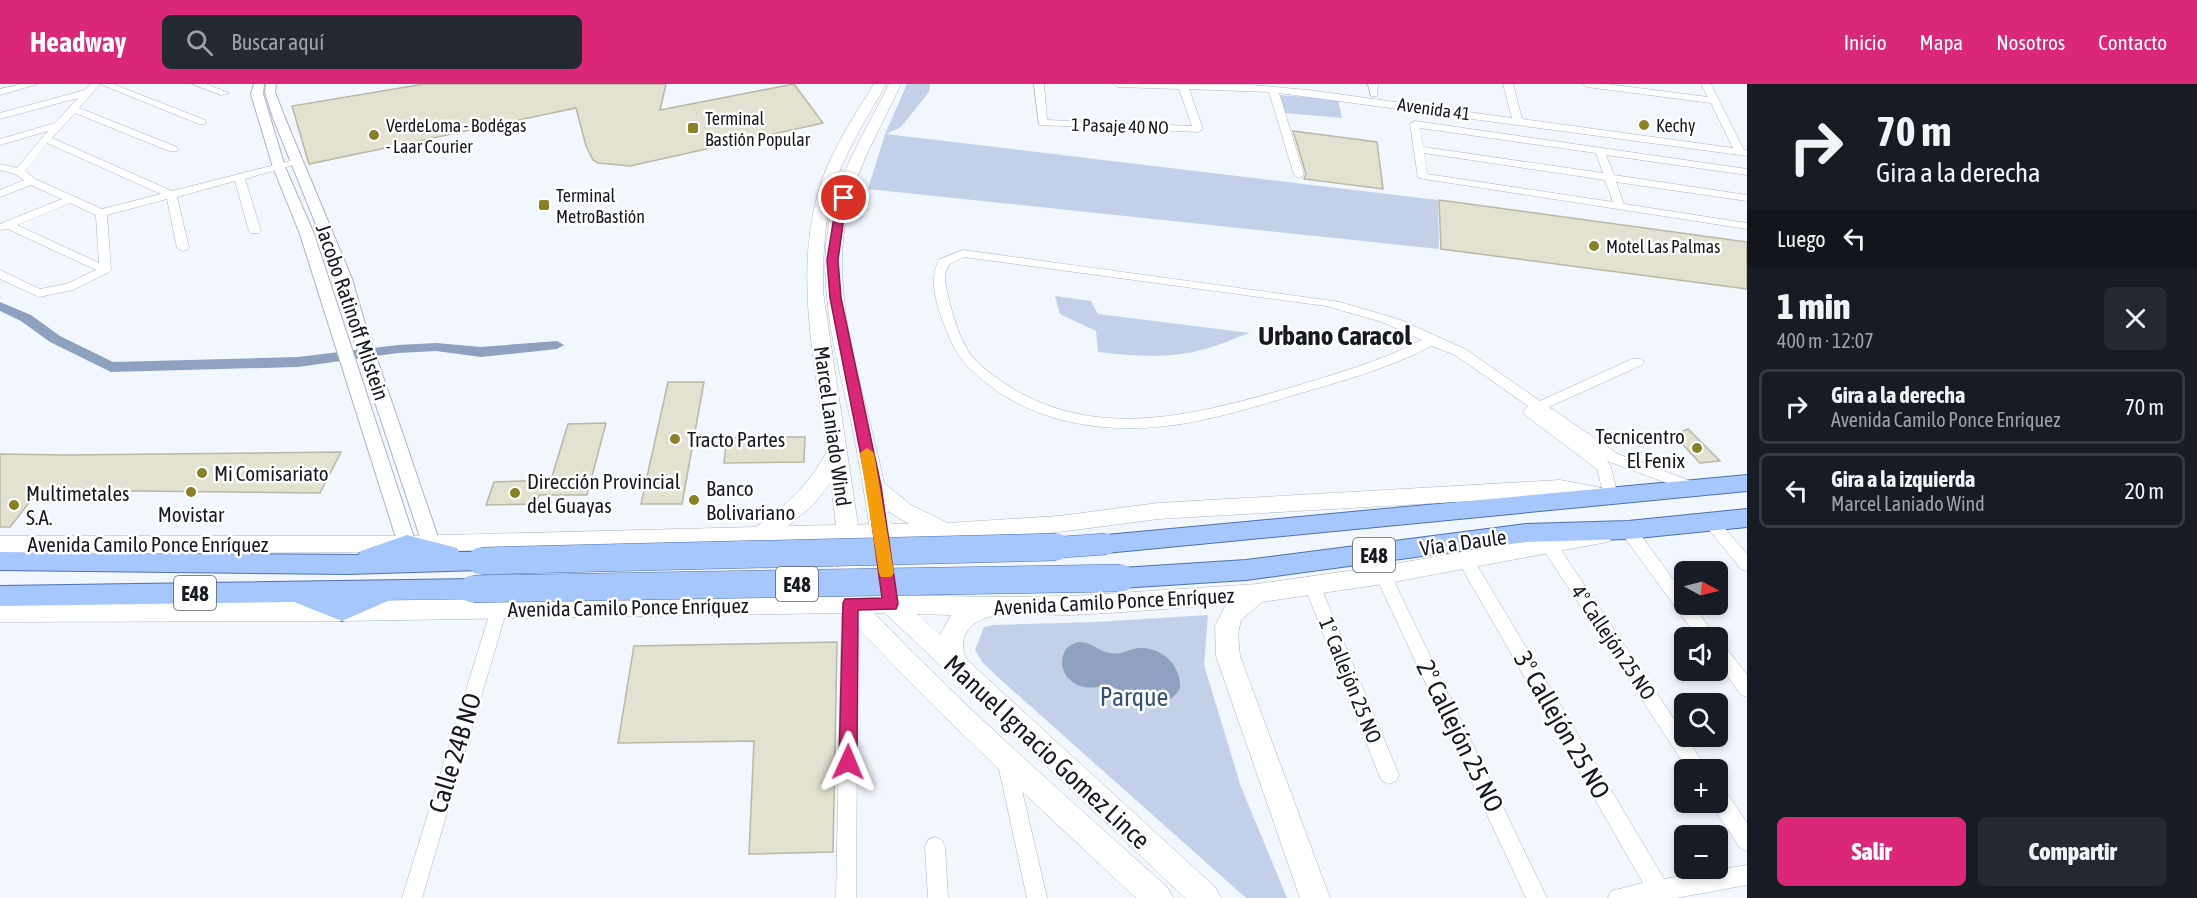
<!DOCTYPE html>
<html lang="es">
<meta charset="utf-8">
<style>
body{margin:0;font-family:"Asap Condensed",sans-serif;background:#242831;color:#f1f3f6;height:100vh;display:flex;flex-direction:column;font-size:22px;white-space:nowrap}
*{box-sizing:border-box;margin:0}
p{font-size:20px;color:#9ea1a6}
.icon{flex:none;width:33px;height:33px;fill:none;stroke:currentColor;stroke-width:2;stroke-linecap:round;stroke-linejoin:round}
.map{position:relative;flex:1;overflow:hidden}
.sheet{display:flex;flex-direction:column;background:#171b24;width:450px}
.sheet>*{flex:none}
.guide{background:#171b24;color:#f1f3f6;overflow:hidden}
.needle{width:39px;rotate:97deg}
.tools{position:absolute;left:1674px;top:477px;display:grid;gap:12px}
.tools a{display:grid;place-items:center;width:54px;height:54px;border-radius:9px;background:#171b24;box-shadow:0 3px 9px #0003;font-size:30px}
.pin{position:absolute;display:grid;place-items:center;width:51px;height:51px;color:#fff;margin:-26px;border:3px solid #fff;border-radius:50%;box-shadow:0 2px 6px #0007}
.me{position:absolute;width:66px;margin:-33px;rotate:1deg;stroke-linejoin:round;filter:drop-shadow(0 0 4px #0008)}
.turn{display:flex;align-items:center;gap:21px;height:126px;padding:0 30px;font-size:27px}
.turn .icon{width:78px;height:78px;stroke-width:2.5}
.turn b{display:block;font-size:42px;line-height:51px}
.then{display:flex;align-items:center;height:57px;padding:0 30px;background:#0003;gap:12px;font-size:22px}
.round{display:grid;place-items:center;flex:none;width:63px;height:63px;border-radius:9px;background:#242831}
.overview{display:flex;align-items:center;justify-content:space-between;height:102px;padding:0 30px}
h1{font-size:36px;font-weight:800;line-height:45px}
.button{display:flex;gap:12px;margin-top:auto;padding:12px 30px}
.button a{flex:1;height:69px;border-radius:9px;background:#db2777;color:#fff;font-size:24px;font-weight:800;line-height:69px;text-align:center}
.button a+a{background:#242831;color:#f1f3f6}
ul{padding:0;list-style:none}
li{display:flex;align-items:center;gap:18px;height:75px;margin:0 12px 9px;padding:0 18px;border:3px solid #363941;border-radius:9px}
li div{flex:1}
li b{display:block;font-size:22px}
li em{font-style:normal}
header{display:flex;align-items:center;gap:36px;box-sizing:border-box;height:84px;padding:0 30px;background:#db2777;color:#fff}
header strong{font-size:28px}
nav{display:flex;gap:33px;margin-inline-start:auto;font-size:21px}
.search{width:420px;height:54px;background:#242831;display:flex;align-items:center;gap:15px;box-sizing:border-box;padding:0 21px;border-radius:9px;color:#9ea1a6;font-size:22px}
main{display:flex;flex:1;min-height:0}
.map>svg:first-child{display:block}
</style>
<header>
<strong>Headway</strong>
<div class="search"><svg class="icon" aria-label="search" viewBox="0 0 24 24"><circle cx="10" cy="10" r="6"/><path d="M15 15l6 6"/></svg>Buscar aquí</div>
<nav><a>Inicio</a><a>Mapa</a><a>Nosotros</a><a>Contacto</a></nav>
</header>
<main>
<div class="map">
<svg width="1747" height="814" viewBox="0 0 1747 814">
<rect width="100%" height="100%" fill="#f2f6fd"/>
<g fill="#c2d1e9">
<polygon points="907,0 930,0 929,8 901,43 886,50 1438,116 1439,165 868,105 885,50"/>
<polygon points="1280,11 1338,16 1342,34 1285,29"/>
<path d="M 1055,212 L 1091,217 L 1098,230 L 1250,249 C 1235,254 1220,261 1205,265 C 1171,275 1132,272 1098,268 L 1096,247 L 1060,230 Z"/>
<polygon points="1208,531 1204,581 1241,703 1287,814 1246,814 1001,596 982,578 975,566 984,543 993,541 1096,538"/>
</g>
<path fill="#8ea1c0" d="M 1079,558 C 1092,558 1098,567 1110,569 C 1122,572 1131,563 1142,564 C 1164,565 1181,582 1180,604 C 1172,620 1152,625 1136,617 C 1127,613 1122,606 1112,603 C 1102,601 1093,605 1084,603 C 1069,600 1059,586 1063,572 C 1065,563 1071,560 1079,558 Z"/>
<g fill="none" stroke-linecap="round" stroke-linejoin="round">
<polygon fill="#8ea1c0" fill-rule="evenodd" points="0,218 31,231 60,252 113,278 298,273 398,261 436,259 481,263 557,257 564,261 557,265 481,273 436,267 398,269 298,283 111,288 50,258 21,237 0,227"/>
</g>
<g fill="#e3e1cf" stroke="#b9b8a6" stroke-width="1.5">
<polygon points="424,0 666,0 660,26 794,0 823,39 630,82 598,79 593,76 586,62 576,24 309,80 292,22"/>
<polygon points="1293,47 1377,58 1383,105 1304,95 1306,90"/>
<polygon points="1439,116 1747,158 1747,205 1441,165"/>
<polygon points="668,298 704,298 682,420 641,420"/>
<polygon points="606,339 587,411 539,411 536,420 486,421 494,398 551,396 568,340"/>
<polygon points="1688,345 1720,377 1700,379 1674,351"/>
<polygon points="757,353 805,353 804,378 724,379 727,354"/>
<polygon points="341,368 320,409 39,406 10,443 0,443 0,370 67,371"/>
<polygon points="837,558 833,768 749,770 754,657 618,659 634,562"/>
</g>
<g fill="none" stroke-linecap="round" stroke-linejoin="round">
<g stroke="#abb5c4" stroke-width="1">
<g id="minor">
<polygon points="22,0 38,0 0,11 0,5"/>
<path d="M 91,0 L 113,0 L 205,36 L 205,40 L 199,40 L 100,0 L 79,24 L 177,63 L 177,67 L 169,67 L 75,29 L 52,54 L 172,107 L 298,75 L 303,78 L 245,95 L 261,147 L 259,149 L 251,149 L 249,147 L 235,97 L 177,113 L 189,164 L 187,166 L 183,167 L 177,164 L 167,115 L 107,131 L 111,186 L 109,188 L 73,206 L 39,213 L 0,195 L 0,186 L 40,205 L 66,200 L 96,186 L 8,145 L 0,146 L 0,140 L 62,115 L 31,101 L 0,113 L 0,106 L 24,96 L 15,90 L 0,86 L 0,80 L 17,84 L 48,47 L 0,61 L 0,55 L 55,39 L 78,14 L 0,35 L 0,29 L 85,6 ZM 47,59 L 161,110 L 102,125 L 35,95 L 25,87 ZM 70,119 L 96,131 L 99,179 L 17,141 Z"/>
<polygon points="192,0 206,0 229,9 221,11"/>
<polygon points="1034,0 1044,0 1047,36 1192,42 1179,5 1118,3 1113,0 1252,1 1308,6 1512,34 1503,0 1513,0 1522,35 1733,64 1711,19 1587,3 1582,0 1607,0 1708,13 1701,0 1711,0 1744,66 1747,66 1747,72 1279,9 1304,91 1299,94 1294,91 1269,8 1189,5 1203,45 1198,48 1039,41"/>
<polygon points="1368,0 1378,0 1377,12 1371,12"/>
<path d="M 1415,37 L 1747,85 L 1747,91 L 1606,71 L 1614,91 L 1747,111 L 1747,117 L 1616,98 L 1624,120 L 1747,139 L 1747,145 L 1418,94 L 1410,40 ZM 1420,44 L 1596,69 L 1603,89 L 1423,63 ZM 1424,69 L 1605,96 L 1613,118 L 1427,90 Z"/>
<path d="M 963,166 L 1340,218 L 1401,236 L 1465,265 L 1540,317 L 1632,275 L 1642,275 L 1644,278 L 1642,281 L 1549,323 L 1618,370 L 1699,400 L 1701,404 L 1699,408 L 1694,409 L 1607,377 L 1611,383 L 1618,412 L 1615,416 L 1605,416 L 1597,385 L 1525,331 L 1523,328 L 1528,322 L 1455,271 L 1432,262 C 1387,285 1339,298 1291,312 C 1211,336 1142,357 1058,335 C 1034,328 1009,317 989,301 C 973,288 959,277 951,257 C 941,234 925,197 940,175 ZM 964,173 L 1326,222 L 1382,238 L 1422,256 C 1379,278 1332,291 1286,305 C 1197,330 1103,356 1017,307 C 1002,298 982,285 971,271 C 957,252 950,221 945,198 L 945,190 L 949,180 Z"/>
<polygon points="1711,432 1716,434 1747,470 1747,487 1741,485 1706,442 1703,438 1706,434"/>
<polygon points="1628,440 1634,442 1684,510 1684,520 1693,520 1716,554 1698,554 1622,450 1620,446 1622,442"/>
<polygon points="1549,455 1555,457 1708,686 1688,686 1543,465 1541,461 1543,457"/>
<polygon points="1465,469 1471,471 1664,795 1747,781 1747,801 1676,814 1608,814 1611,807 1643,799 1459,479 1457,475 1459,471"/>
<polygon points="1383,485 1389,486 1391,491 1547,814 1526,814 1375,491 1377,486"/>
<polygon points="1312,494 1318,496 1320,501 1399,691 1396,697 1389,700 1382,697 1379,691 1304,501 1306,496"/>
<polygon points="850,512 856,514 858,519 856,814 836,814 842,519 844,514"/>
<polygon points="499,518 505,520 507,525 422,814 402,814 491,525 493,520"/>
<polygon points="1718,559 1724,561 1747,591 1747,613 1741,611 1718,579"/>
<polygon points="1006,667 1013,670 1015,676 1047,814 1027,814 997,676 999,670"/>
<polygon points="1718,704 1725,706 1747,739 1747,767 1740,764 1711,720 1718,718"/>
<polygon points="935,753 942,756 945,763 948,814 928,814 925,763 928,756"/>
</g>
</g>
<g stroke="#abb5c4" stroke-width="2">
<g id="tertiary">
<polygon points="254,0 264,0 263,10 285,83 314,150 416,460 414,465 407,467 400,465 398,460 300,150 273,83 251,10"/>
<polygon points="266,0 276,0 275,8 285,34 352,195 365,240 440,459 438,464 431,466 424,464 422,459 349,240 338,195 273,34 265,8"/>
</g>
</g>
<g stroke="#abb5c4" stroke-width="1">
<path id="secondary" d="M 874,0 L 886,0 C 869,31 849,61 837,94 C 824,131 823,170 823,208 L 858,441 L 869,440 C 864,406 858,371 851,337 C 836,271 816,201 830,134 C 840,86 868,43 889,0 L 901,0 C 881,43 854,87 846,134 C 830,223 867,313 884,399 L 911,421 L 948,439 L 1059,432 L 1158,419 L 1560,396 L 1612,406 L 1616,411 L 1612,416 L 1605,419 L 1560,412 L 1158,435 L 1059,448 L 985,454 L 893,457 L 901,511 L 987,513 L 1072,512 L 1257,500 L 1383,482 L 1602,443 L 1610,445 L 1613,451 L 1610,457 L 1602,459 L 1383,500 L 1262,518 L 1241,536 L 1238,550 L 1240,572 L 1330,814 L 1300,814 L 1216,572 L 1215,542 L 1226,520 C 1174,524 1122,529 1070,531 C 1051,531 997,528 983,535 C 965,543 959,556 966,575 L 1216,804 L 1221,814 L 1185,814 L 885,529 L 874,529 C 967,626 1068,714 1168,804 L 1173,814 L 1136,814 C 1036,721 937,629 844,529 L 342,537 L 0,538 L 0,518 L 342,517 L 838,510 L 837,458 L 407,468 L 0,470 L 0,452 L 407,452 L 756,443 C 786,422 810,400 827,367 C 815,279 792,184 822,96 C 834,62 855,31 874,0 ZM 831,398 L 836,441 L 788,442 L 814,420 ZM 888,427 L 909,440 L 891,440 ZM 859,457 L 871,457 L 877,510 L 861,510 ZM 917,530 L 951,531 L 940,551 Z"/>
</g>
<g stroke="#4e72ae" stroke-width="2">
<g id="primary">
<polygon points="1747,391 1747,407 1106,469 1098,466 1094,460 1098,454 1106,451"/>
<polygon points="1747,425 1747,443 1628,455 1526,458 1246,496 1121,504 1112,501 1109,494 1112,487 1121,484 1246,476 1526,440 1628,437"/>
<polygon points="407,451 457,464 459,468 481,468 489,470 493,477 489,484 481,486 348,490 0,486 0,468 358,471 361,467"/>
<polygon points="473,495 482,498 485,505 482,512 473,515 390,516 342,537 294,518 0,522 0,502"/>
</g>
</g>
<use href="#minor" fill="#fff" fill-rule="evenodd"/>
<use href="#tertiary" fill="#fff" fill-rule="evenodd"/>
<use href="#secondary" fill="#fff" fill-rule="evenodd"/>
<use href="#primary" fill="#a6c7fc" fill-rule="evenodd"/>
<g stroke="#4e72ae" stroke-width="22" stroke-linecap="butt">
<polyline id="primary-bridge-far1" points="1034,465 1106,460"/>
</g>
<g stroke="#4e72ae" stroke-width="28" stroke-linecap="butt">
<g id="primary-bridge">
<polyline points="481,477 1056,463"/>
<polyline points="473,505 1121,494"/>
</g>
</g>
<use href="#primary-bridge-far1" stroke="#a6c7fc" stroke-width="21"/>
<use href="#primary-bridge" stroke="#a6c7fc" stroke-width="27"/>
</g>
<polygon fill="#db2777" stroke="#8e194d" stroke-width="1.5" points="841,112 849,114 844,133 838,176 841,214 881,402 898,520 896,525 858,526 857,678 854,684 848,686 842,684 839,678 843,519 845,515 882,514 867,402 830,214 827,176 834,133"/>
<polygon fill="#f59e0b" points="867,364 874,369 894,489 891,493 881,493 879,489 860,369"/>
<g fill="#898128" stroke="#fff" stroke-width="2">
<circle cx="1644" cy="41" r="6"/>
<rect x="687" y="38" width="12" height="12" rx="3"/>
<circle cx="374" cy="51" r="6"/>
<rect x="538" y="115" width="12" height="12" rx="3"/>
<circle cx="1594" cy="162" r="6"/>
<circle cx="675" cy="355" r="6"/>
<circle cx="1697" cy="364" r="6"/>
<circle cx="202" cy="389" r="6"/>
<circle cx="191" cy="408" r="6"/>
<circle cx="515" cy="409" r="6"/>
<circle cx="694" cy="416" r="6"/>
<circle cx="14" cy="421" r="6"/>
</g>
<g text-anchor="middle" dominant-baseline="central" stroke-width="5" stroke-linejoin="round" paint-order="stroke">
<g font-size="18" fill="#171b21" stroke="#fff">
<text transform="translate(1434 25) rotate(8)">Avenida 41</text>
<text transform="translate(1120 42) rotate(2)">1 Pasaje 40 NO</text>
</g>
<g font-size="18" fill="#171b21" stroke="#fff" text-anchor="start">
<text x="705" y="34">Terminal<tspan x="705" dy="21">Bastión Popular</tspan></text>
<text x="386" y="41">VerdeLoma - Bodégas<tspan x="386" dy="21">- Laar Courier</tspan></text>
<text x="1656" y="41">Kechy</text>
<text x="556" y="111">Terminal<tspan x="556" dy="21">MetroBastión</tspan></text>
<text x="1606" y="162">Motel Las Palmas</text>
</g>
<g fill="#fff" stroke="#5d5f64" stroke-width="1.5">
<rect x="1353" y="454" width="42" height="34" rx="4.5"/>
<rect x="776" y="483" width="42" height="34" rx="4.5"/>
<rect x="174" y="492" width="42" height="34" rx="4.5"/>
</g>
<g font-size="20" font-weight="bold" fill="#171b21">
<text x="1374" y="471">E48</text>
<text x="797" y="500">E48</text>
<text x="195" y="509">E48</text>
</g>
<g font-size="21" fill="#171b21" stroke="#fff">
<text transform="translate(353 228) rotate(71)">Jacobo Ratinoff Milstein</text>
<text transform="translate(833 342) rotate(82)">Marcel Laniado Wind</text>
<text transform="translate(1463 458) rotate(-8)">Vía a Daule</text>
<text x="148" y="460">Avenida Camilo Ponce Enríquez</text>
<text transform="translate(1114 517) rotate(-3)">Avenida Camilo Ponce Enríquez</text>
<text transform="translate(628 523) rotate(-1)">Avenida Camilo Ponce Enríquez</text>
<text transform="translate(1614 558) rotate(56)">4° Callejón 25 NO</text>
<text transform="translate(1351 596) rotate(68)">1° Callejón 25 NO</text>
</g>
<g font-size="21" fill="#171b21" stroke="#fff" text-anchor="start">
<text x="1685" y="352" text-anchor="end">Tecnicentro<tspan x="1685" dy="24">El Fenix</tspan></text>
<text x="687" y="355">Tracto Partes</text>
<text x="214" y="389">Mi Comisariato</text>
<text x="527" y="397">Dirección Provincial<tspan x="527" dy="24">del Guayas</tspan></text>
<text x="706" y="404">Banco<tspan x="706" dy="24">Bolivariano</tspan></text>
<text x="26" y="409">Multimetales<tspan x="26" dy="24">S.A.</tspan></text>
<text x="191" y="430" text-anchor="middle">Movistar</text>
</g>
<g font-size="26" fill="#37517d" stroke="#fff">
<text x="1134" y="613">Parque</text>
</g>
<g font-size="26" fill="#171b21" stroke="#fff">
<text transform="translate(1562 641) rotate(60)">3° Callejón 25 NO</text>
<text transform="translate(1460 652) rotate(64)">2° Callejón 25 NO</text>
<text transform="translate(1047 668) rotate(43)">Manuel Ignacio Gomez Lince</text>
<text transform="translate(455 669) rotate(-73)">Calle 24B NO</text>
</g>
<g font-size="27" font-weight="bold" fill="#171b21" stroke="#fff">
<text x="1335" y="251">Urbano Caracol</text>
</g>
</g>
</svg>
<div class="tools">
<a><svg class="needle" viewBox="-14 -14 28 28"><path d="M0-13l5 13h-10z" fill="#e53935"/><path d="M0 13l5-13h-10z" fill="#9ea1a6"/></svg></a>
<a><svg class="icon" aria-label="sound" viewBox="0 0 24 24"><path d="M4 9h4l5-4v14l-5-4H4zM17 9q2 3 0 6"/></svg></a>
<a><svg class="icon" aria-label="search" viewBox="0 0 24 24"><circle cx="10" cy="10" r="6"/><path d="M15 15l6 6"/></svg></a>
<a>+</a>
<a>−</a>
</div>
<div class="pin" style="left:844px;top:114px;background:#d93025"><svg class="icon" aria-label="arrive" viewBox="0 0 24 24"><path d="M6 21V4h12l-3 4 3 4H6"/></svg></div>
<svg class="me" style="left:848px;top:678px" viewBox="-20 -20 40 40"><path d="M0-17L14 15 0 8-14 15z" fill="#db2777" stroke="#fff" stroke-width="4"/></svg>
</div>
<section class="sheet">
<div class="guide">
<div class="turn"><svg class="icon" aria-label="right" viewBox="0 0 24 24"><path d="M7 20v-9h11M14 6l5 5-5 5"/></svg><div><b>70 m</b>Gira a la derecha</div></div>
<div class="then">Luego<svg class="icon" aria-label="left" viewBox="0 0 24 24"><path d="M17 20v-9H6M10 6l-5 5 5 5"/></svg></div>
</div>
<div class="overview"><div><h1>1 min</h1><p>400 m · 12:07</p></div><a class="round"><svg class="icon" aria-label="close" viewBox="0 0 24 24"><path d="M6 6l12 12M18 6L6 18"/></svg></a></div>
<ul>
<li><svg class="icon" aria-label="right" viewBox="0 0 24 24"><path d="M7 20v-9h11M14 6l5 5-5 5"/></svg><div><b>Gira a la derecha</b><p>Avenida Camilo Ponce Enríquez</p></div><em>70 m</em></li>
<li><svg class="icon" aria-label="left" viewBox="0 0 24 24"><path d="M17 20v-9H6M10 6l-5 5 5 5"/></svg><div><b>Gira a la izquierda</b><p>Marcel Laniado Wind</p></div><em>20 m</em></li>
</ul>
<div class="button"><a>Salir</a><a>Compartir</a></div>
</section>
</main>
